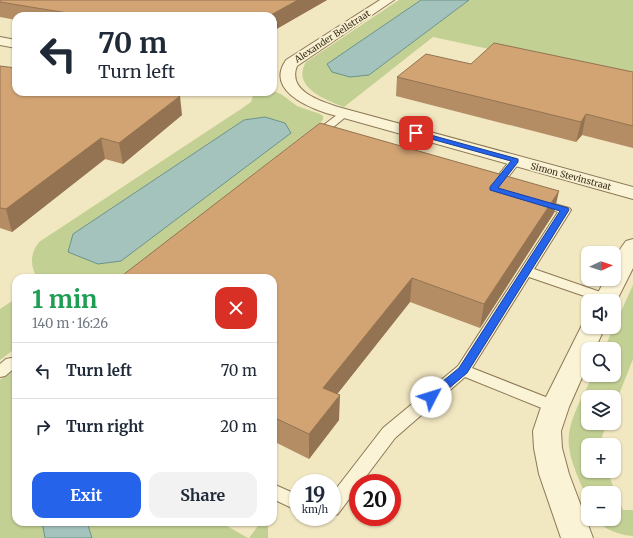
<!DOCTYPE html>
<meta charset="utf-8">
<style>
body{margin:0;font-family:Merriweather,serif;background:#f2f2f3;color:#1f2937;height:100vh;display:flex;flex-direction:column;font-size:15px;white-space:nowrap}
*{box-sizing:border-box;margin:0}
p{font-size:13px;color:#747a83}
.icon{flex:none;width:22px;height:22px;fill:none;stroke:currentColor;stroke-width:2;stroke-linecap:round;stroke-linejoin:round}
.map{position:relative;flex:1;overflow:hidden}
.panel{position:absolute;left:12px;top:274px;width:265px;height:252px;display:flex;flex-direction:column;background:#fff;border-radius:12px;box-shadow:0 1px 3px #0004}
.panel>*{flex:none}
.guide{position:absolute;left:12px;top:12px;width:265px;height:84px;border-radius:12px;box-shadow:0 1px 3px #0004;background:#fff;color:#1f2937;overflow:hidden}
.needle{width:26px;rotate:87deg}
.tools{position:absolute;left:581px;top:246px;display:grid;gap:8px}
.tools a{display:grid;place-items:center;width:40px;height:40px;border-radius:8px;background:#fff;box-shadow:0 1px 3px #0004;font-size:20px}
.speed{position:absolute;left:289px;top:474px;display:flex;gap:8px;font-size:20px;font-weight:700;text-align:center}
.speed>*{display:grid;place-content:center;width:52px;height:52px;border-radius:50%;background:#fff;box-shadow:0 1px 3px #0004;line-height:1}
.speed small{font-size:10px;font-weight:400}
.speed .limit{border:6px solid #d22;background:#fff;color:#111}
.pin{position:absolute;display:grid;place-items:center;width:34px;height:34px;color:#fff;margin:-17px;border-radius:8px;box-shadow:0 2px 6px #0006}
.me{position:absolute;width:44px;margin:-22px;rotate:50deg;stroke-linejoin:round;filter:drop-shadow(0 0 3px #0008)}
.turn{display:flex;align-items:center;gap:14px;height:84px;padding:0 20px;font-size:18px}
.turn .icon{width:52px;height:52px;stroke-width:2.5}
.turn b{display:block;font-size:28px;line-height:34px}
.round{display:grid;place-items:center;flex:none;width:42px;height:42px;border-radius:12px;background:#f2f2f3}
.summary{display:flex;align-items:center;justify-content:space-between;height:68px;padding:0 20px}
h1{font-size:24px;font-weight:700;line-height:30px;color:#1e9e55}
.primary-button{display:flex;gap:8px;margin-top:auto;padding:8px 20px}
.primary-button a{flex:1;height:46px;border-radius:12px;background:#2563eb;color:#fff;font-size:16px;font-weight:700;line-height:46px;text-align:center}
.primary-button a+a{background:#f2f2f3;color:#1f2937}
ul{padding:0;list-style:none}
li{display:flex;align-items:center;gap:12px;height:56px;padding:0 20px;border-top:1px solid #e0e1e3}
li div{flex:1}
li b{display:block;font-size:15px}
li em{font-style:normal}
.map>svg:first-child{display:block}
</style>
<div class="map">
<svg width="633" height="538" viewBox="0 0 633 538">
<rect width="100%" height="100%" fill="#f1e7c1"/>
<g fill="#c3d094" fill-rule="evenodd">
<path d="M 399,0 L 421,0 L 327,64 L 369,75 L 469,0 L 633,0 L 633,80 L 433,37 L 344,107 C 326,100 291,87 306,62 Z"/>
<path d="M 273,91 L 281,94 L 297,106 L 320,114 L 323,116 L 323,120 L 120,278 L 37,278 C 30,265 30,254 39,242 L 241,109 L 251,102 L 254,92 ZM 265,117 L 285,123 L 98,264 L 69,252 L 73,234 L 244,120 Z"/>
<path d="M 633,285 L 633,359 L 614,407 L 614,397 L 588,397 L 588,423 L 607,423 L 599,445 L 588,445 L 588,471 L 607,471 L 623,510 L 633,510 L 633,536 C 620,535 604,530 596,519 L 614,519 L 614,493 L 588,493 L 588,502 C 582,485 571,465 569,447 C 566,422 583,397 593,375 L 614,375 L 614,349 L 604,349 Z"/>
<polygon points="15,299 16,348 0,360 0,309"/>
<polygon points="16,366 16,383 13,386 16,400 16,522 42,522 45,538 0,538 0,380"/>
<polygon points="87,522 220,522 248,538 92,538"/>
<polygon points="261,522 268,522 268,538 249,538"/>
</g>
<g fill="#a4c3bd" stroke="#6a928c">
<polygon points="421,0 469,0 369,75 350,77 332,72 327,64"/>
<polygon points="265,117 285,123 291,133 121,261 98,264 68,252 73,234 244,120"/>
<polygon points="42,522 87,522 92,538 45,538"/>
</g>
<g fill="none" stroke-linecap="round" stroke-linejoin="round">
<g stroke="#8c7857" stroke-width="2">
<g id="service">
<polygon points="345,110 348,111 350,113 348,115 320,138 312,138 311,136 312,134 342,111"/>
<polygon points="516,157 520,158 521,160 520,162 497,191 489,191 487,189 489,187 512,158"/>
<polygon points="540,200 569,208 571,210 534,269 612,296 614,299 613,301 599,301 529,277 472,368 561,403 563,407 561,411 555,413 549,411 465,377 395,438 361,483 358,483 358,487 338,514 332,516 332,494 383,428 458,366 558,212 536,205 534,203 536,201"/>
<polygon points="11,358 16,359 16,367 5,376 0,377 0,364 6,359"/>
<polygon points="273,484 298,495 298,511 273,499"/>
</g>
</g>
<g stroke="#8c7857" stroke-width="2">
<g id="minor">
<path d="M 380,0 L 394,0 L 297,66 C 287,91 320,101 338,107 L 633,187 L 633,199 L 326,113 C 305,106 266,89 286,60 Z"/>
<polygon points="0,37 16,40 16,48 0,45"/>
<path d="M 633,239 L 633,268 L 614,306 L 614,301 L 594,301 L 605,279 L 614,279 C 614,261 615,255 626,241 Z"/>
<polygon points="588,320 588,327 605,327 595,349 588,349 588,364 569,407 561,431 562,448 569,474 593,538 561,538 539,474 534,448 533,431 541,407 584,321"/>
</g>
</g>
<use href="#service" fill="#fbf3d5" fill-rule="evenodd"/>
<use href="#minor" fill="#fbf3d5" fill-rule="evenodd"/>
</g>
<g fill="#b58d64">
<polygon points="0,0 327,0 273,31 273,16 16,16 16,20 0,17"/>
<polygon points="471,64 633,72 633,148 582,135 576,142 396,96 397,77"/>
<polygon points="0,66 182,115 123,164 105,159 12,232 0,228"/>
<polygon points="554,213 480,328 410,302 337,394 339,420 309,459 273,441 273,278"/>
</g>
<g fill="#937351">
<polygon points="298,0 327,0 273,31 273,16 269,16"/>
<polygon points="180,96 182,115 123,164 119,143"/>
<polygon points="586,114 582,135 576,142 581,122"/>
<polygon points="101,138 105,159 12,232 6,209"/>
<polygon points="559,191 554,213 480,328 484,304"/>
<polygon points="412,278 410,302 323,412 323,388"/>
<polygon points="340,395 339,420 309,459 309,434"/>
</g>
<g fill="#d2a474" stroke="#937351">
<polygon points="0,0 298,0 269,16 86,16 0,2"/>
<polygon points="494,43 633,72 633,126 586,114 581,122 397,77 426,54 471,64"/>
<polygon points="0,66 16,68 16,92 166,92 180,96 119,143 101,138 6,209 0,208"/>
<polygon points="320,123 559,191 484,304 412,278 323,388 340,395 309,434 273,417 273,278 119,278"/>
</g>
<polygon fill="#2563eb" stroke="#184099" points="416,131 518,159 518,162 498,188 568,208 569,210 467,373 435,400 431,401 427,400 425,397 427,394 459,368 560,211 490,190 490,187 511,161 413,134 413,132"/>
<g text-anchor="middle" dominant-baseline="central" stroke-width="3.5" stroke-linejoin="round" paint-order="stroke">
<g font-size="9" fill="#3b2e1c" stroke="#f8f1d1">
<text transform="translate(332 36) rotate(-33)">Alexander Bellstraat</text>
<text transform="translate(571 176) rotate(15)">Simon Stevinstraat</text>
</g>
</g>
</svg>
<div class="tools">
<a><svg class="needle" viewBox="-14 -14 28 28"><path d="M0-13l5 13h-10z" fill="#e53935"/><path d="M0 13l5-13h-10z" fill="#747a83"/></svg></a>
<a><svg class="icon" aria-label="sound" viewBox="0 0 24 24"><path d="M4 9h4l5-4v14l-5-4H4zM17 9q2 3 0 6"/></svg></a>
<a><svg class="icon" aria-label="search" viewBox="0 0 24 24"><circle cx="10" cy="10" r="6"/><path d="M15 15l6 6"/></svg></a>
<a><svg class="icon" aria-label="layers" viewBox="0 0 24 24"><path d="M12 4l9 5-9 5-9-5zM3 14l9 5 9-5"/></svg></a>
<a>+</a>
<a>−</a>
</div>
<div class="speed"><div>19<small>km/h</small></div><div class="limit">20</div></div>
<div class="pin" style="left:416px;top:133px;background:#d93025"><svg class="icon" aria-label="arrive" viewBox="0 0 24 24"><path d="M6 21V4h12l-3 4 3 4H6"/></svg></div>
<svg class="me" style="left:431px;top:397px" viewBox="-20 -20 40 40"><circle r="19" fill="#fff"/><path d="M0-13L10 11 0 6-10 11z" fill="#2563eb"/></svg>
<div class="guide">
<div class="turn"><svg class="icon" aria-label="left" viewBox="0 0 24 24"><path d="M17 20v-9H6M10 6l-5 5 5 5"/></svg><div><b>70 m</b>Turn left</div></div>
</div>
<section class="panel">
<div class="summary"><div><h1>1 min</h1><p>140 m · 16:26</p></div><a class="round" style="background:#d93025;color:#fff"><svg class="icon" aria-label="close" viewBox="0 0 24 24"><path d="M6 6l12 12M18 6L6 18"/></svg></a></div>
<ul>
<li><svg class="icon" aria-label="left" viewBox="0 0 24 24"><path d="M17 20v-9H6M10 6l-5 5 5 5"/></svg><div><b>Turn left</b></div><em>70 m</em></li>
<li><svg class="icon" aria-label="right" viewBox="0 0 24 24"><path d="M7 20v-9h11M14 6l5 5-5 5"/></svg><div><b>Turn right</b></div><em>20 m</em></li>
</ul>
<div class="primary-button"><a>Exit</a><a>Share</a></div>
</section>
</div>
